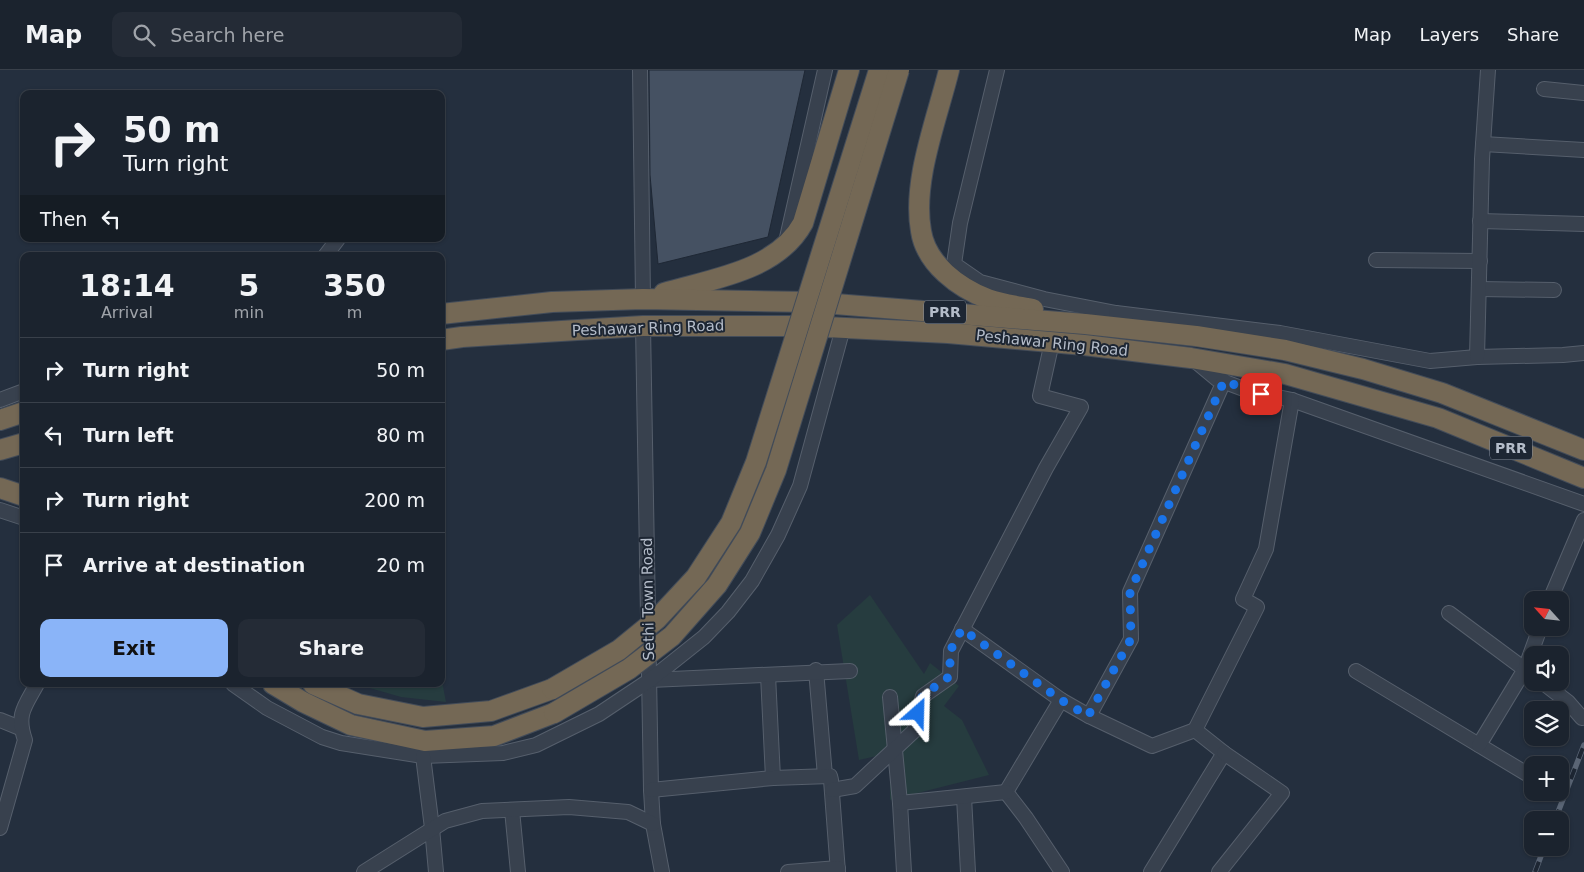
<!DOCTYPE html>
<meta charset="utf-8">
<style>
body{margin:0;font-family:"DejaVu Sans",sans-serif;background:#242b36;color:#f1f3f6;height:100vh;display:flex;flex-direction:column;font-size:19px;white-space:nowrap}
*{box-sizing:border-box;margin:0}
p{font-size:16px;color:#a0a4aa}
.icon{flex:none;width:28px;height:28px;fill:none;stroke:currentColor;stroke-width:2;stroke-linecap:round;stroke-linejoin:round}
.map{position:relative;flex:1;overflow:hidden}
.side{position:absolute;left:20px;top:182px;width:425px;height:435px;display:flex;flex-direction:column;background:#1b232e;border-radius:10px;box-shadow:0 1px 4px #0004,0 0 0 1px #39404a}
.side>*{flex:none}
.top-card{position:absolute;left:20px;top:20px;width:425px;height:152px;border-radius:10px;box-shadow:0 1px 4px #0004,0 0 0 1px #39404a;background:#1b232e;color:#f1f3f6;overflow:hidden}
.needle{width:32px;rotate:297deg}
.buttons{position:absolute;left:1524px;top:521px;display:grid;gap:10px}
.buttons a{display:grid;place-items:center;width:45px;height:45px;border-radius:10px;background:#1b232e;box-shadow:0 1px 4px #0004,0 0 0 1px #39404a;font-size:25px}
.pin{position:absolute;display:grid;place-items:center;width:42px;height:42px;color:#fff;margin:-21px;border-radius:10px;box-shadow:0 2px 8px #0006}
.me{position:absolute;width:55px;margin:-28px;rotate:25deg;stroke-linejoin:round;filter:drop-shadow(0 0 4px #0008)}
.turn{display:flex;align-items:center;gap:18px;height:105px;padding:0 20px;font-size:22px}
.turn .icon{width:65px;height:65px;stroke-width:2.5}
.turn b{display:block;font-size:35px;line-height:42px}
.then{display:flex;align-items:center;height:48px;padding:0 20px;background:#0003;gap:10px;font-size:19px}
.eta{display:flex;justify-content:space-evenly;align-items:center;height:85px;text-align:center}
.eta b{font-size:30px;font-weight:700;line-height:35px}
.cta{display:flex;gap:10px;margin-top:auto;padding:10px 20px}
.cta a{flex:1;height:58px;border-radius:10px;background:#8ab4f8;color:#111;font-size:20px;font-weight:700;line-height:58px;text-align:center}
.cta a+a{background:#242b36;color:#f1f3f6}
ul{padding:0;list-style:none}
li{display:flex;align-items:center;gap:15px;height:65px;padding:0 20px;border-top:1px solid #39404a}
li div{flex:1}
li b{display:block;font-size:19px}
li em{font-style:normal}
header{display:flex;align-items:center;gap:30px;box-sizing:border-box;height:70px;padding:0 25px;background:#1b232e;border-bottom:1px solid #39404a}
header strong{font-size:24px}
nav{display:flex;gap:28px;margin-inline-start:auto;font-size:18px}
.search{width:350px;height:45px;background:#242b36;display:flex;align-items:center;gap:12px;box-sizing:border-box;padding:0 18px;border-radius:10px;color:#a0a4aa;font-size:19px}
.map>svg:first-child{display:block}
</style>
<header>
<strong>Map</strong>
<div class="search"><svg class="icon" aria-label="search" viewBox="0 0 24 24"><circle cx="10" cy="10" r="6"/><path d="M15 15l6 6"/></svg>Search here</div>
<nav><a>Map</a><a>Layers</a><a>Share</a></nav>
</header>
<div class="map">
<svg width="1584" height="802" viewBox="0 0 1584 802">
<rect width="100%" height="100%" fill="#242f3e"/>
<g fill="#263c3f">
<polygon points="870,525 924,604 930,593 959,616 944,636 962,650 989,705 890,730 890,683 859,690 837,555"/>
<polygon points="441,606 446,632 401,627 356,614 441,614"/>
</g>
<polygon fill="#455162" stroke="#1f2835" points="649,0 805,0 768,167 658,194 650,105"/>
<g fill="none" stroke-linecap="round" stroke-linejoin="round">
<g stroke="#565f6c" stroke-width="16">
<g id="minor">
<polyline points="640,0 643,229"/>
<polyline points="997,0 960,153 954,194 980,212 1044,229 1116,243 1120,249"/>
<polyline points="1544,19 1584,23"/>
<polyline points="1483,74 1584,80"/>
<polyline points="1480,151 1584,154"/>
<polyline points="786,172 825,0"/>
<polyline points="325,186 338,169"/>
<polyline points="1376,190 1480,191"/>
<polyline points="1479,219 1554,220"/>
<polyline points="1116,243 1280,263 1430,291 1477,287 1563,285 1584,283"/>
<polyline points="643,256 651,720 653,754 662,802"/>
<polyline points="1477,287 1482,89 1488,0"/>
<polyline points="1193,289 1217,309 1249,321 1292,330 1584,434"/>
<polyline points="0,330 24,321"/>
<polyline points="0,440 24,448"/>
<polyline points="1550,530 1584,450"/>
<polyline points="1449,543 1531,604"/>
<polyline points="962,559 1061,630 1006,722 1026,748 1062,802"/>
<polyline points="816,600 825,706"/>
<polyline points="1356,601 1532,707"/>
<polyline points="768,605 773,708"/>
<polyline points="650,610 850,601"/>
<polyline points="1542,612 1568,632 1582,648"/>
<polyline points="233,614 267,638 322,667 341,673 423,686 503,683 536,675 599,644 650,610 704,567 728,542 752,511 778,465 800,416 843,258"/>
<polyline points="890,627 900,733 904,802"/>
<polyline points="1061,630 1089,646 1131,569 1130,522 1224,311"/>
<polyline points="1089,646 1152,676 1195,660"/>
<polyline points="0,650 20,658"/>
<polyline points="1479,675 1525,599 1540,558"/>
<polyline points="423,686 432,758 436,802"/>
<polyline points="651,720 773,708 830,706 831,710 838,802"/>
<polyline points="832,720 855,716 914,661 923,626 950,607 951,581 1046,398 1081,337 1040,326 1052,272"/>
<polyline points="964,727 968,802"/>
<polyline points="900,733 1006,722"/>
<polyline points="512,740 518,802"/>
<path d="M 0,758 L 25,670 C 16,644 25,636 37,614"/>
<polyline points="364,802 445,751 482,741 569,737 628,742 653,754"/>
<polyline points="788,802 838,798"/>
<polyline points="1151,802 1224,683 1195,660 1257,537 1243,529 1266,479 1292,330"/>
<polyline points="1219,802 1282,723 1224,683"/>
</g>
</g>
<g stroke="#434c59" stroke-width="22">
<g id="highway">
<path d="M 949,0 C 937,49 912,111 921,161 C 926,194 959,218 988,229 C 1002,234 1018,236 1033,239"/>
<path d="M 664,223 C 711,209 777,201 803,153 L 849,0"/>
<polyline points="441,244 552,232 643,229 810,232 1085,254 1196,266 1285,280 1363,299 1442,323 1584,380"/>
<polyline points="441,270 462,267 643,256 805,256 948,263 1084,275 1191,288 1285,304 1438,348 1584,408"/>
<polyline points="0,350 24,342"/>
<polyline points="0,380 24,373"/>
<polyline points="0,418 24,426"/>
<polyline points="273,614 303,632 351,655 425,671 494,666 554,643"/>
<polyline points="313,614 358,634 423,647 491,641 552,619"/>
</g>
</g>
<use href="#minor" stroke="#38414e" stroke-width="14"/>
<use href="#highway" stroke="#746855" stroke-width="20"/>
<g stroke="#5a6575" stroke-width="5.5">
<g id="rail">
<polyline points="1555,750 1584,675"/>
<polyline points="1535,802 1544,778"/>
</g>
</g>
<use href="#rail" stroke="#1d2633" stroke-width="4" stroke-dasharray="11" stroke-linecap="butt"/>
<g stroke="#434c59" stroke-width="22" stroke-linecap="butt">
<g id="highway-bridge">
<polyline points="552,619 619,580 657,549 696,507 731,453 756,392 879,0"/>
<polyline points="554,643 629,599 672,566 717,515 750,463 776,400 899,0"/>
</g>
</g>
<use href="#highway-bridge" stroke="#746855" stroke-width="20"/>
</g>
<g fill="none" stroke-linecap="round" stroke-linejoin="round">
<polyline stroke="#1a73e8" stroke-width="9" stroke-dasharray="0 16.2" points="918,643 922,626 950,606 950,581 962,559 1061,630 1088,646 1131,569 1130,522 1224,311 1261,324"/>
</g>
<g text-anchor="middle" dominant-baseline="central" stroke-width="4" stroke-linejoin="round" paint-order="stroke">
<g fill="#1d2633" stroke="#878f9c" stroke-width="1">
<rect x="924" y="230.5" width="42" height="23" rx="4"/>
<rect x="1490" y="366.5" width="42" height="23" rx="4"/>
</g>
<g font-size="14" font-weight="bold" fill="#b4bcc9">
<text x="945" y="242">PRR</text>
<text x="1511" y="378">PRR</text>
</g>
<g font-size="15" fill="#b4bcc9" stroke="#1d2633">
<text transform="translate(648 258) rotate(-2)">Peshawar Ring Road</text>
<text transform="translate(1052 273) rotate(6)">Peshawar Ring Road</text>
<text transform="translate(648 529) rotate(-91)">Sethi Town Road</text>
</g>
</g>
</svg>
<div class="buttons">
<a><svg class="needle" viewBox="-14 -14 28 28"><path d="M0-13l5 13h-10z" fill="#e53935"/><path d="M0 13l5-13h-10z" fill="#a0a4aa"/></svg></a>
<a><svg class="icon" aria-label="sound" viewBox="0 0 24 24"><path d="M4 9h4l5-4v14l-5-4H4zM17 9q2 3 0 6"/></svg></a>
<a><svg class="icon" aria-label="layers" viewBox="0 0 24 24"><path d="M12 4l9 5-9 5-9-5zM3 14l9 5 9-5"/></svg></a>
<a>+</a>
<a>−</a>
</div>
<div class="pin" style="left:1261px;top:324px;background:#d93025"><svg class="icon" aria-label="arrive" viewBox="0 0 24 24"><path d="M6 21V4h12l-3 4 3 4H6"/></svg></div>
<svg class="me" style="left:918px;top:643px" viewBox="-20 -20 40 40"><path d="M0-17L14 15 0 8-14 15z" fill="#1a73e8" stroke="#fff" stroke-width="4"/></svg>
<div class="top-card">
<div class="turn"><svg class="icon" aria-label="right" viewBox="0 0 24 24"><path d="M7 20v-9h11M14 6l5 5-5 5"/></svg><div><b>50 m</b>Turn right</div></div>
<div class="then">Then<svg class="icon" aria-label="left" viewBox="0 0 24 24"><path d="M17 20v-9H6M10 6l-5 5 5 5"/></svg></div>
</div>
<section class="side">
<div class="eta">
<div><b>18:14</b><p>Arrival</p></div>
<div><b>5</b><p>min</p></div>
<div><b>350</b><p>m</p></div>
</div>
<ul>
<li><svg class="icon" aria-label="right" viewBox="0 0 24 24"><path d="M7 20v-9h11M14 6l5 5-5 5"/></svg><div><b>Turn right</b></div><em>50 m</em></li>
<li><svg class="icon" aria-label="left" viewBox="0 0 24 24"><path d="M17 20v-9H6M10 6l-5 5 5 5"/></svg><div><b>Turn left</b></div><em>80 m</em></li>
<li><svg class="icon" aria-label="right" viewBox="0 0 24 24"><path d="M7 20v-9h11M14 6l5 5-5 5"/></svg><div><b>Turn right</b></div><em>200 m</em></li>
<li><svg class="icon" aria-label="arrive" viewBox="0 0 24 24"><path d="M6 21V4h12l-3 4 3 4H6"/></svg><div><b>Arrive at destination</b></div><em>20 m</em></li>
</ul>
<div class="cta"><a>Exit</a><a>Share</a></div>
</section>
</div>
